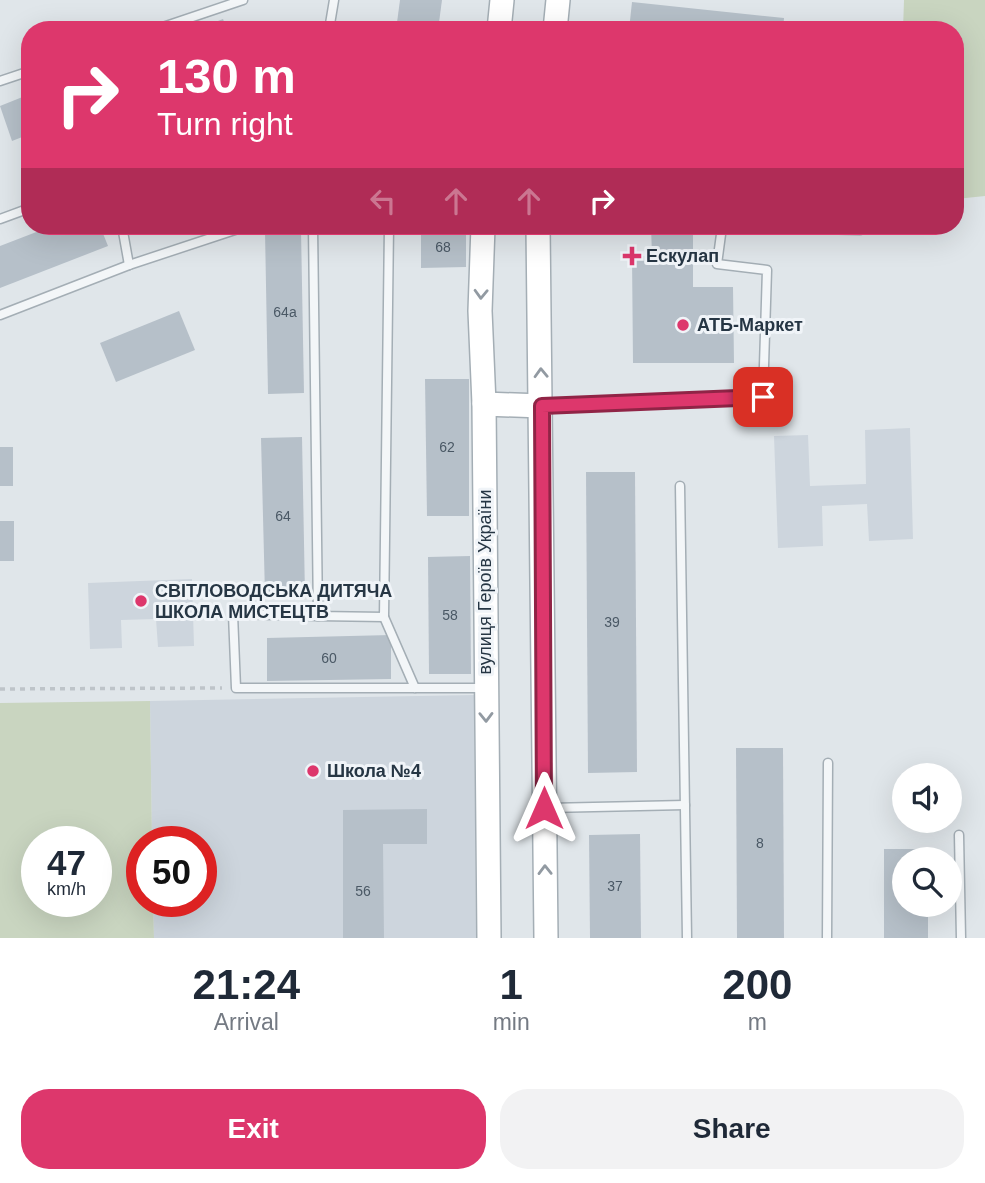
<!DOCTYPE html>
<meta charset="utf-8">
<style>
body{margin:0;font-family:Helvetica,sans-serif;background:#f2f2f3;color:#1f2937;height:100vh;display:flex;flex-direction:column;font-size:26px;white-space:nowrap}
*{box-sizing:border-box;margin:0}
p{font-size:23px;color:#747a83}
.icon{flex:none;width:38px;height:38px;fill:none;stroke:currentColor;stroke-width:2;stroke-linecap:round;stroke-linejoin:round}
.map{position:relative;height:938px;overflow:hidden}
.side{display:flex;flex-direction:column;background:#fff;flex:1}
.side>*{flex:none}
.banner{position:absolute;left:21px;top:21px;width:943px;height:214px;border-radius:28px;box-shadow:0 7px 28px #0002;background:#dd376c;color:#fff;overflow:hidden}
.controls{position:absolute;left:892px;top:763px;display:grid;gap:14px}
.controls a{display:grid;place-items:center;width:70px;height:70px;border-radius:50%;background:#fff;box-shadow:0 7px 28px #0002;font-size:35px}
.speed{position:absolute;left:21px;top:826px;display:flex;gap:14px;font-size:35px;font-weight:700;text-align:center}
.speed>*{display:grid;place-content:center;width:91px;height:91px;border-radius:50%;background:#fff;box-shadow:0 7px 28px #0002;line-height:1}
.speed small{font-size:18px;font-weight:400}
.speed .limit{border:10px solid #d22;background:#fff;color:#111}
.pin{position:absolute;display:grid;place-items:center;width:60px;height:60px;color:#fff;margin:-30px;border-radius:14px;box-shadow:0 4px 10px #0006}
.me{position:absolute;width:77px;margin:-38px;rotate:0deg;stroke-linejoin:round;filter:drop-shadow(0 0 5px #0008)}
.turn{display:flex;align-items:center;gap:24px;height:147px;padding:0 21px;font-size:32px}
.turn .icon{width:91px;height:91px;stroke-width:2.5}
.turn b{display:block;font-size:49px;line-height:60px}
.lanes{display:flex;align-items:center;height:66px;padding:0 21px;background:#0003;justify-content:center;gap:35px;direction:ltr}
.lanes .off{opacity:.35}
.eta{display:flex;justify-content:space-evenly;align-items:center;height:119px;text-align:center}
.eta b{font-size:42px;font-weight:700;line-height:49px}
.primary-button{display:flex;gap:14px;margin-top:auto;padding:14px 21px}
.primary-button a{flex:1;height:80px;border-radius:28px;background:#dd376c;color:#fff;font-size:28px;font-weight:700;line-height:80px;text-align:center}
.primary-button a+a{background:#f2f2f3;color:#1f2937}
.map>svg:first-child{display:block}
</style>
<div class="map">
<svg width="985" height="938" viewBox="0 0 985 938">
<rect width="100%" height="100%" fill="#e0e6ea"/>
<g fill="#cdd5dd">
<polygon points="910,428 913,539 869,541 867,504 822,506 823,546 778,548 774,436 808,435 810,486 866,484 865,430"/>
<polygon points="192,579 194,646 158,647 156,619 121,620 122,648 90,649 88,583"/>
<polygon points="474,695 476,938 154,938 153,901 201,901 201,842 152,842 150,701"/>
</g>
<g fill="#c9d5c0" fill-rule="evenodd">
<polygon points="904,0 985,0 985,196 956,199 956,30 903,30"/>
<path d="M 150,701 L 152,842 L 142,842 L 142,901 L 153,901 L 154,938 L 0,938 L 0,703 ZM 37,842 L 96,842 L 96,901 L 37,901 Z"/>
</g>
<g fill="#b6c0c9">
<polygon points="400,0 442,0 438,30 396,30"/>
<polygon points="632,2 784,18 783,30 629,30"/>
<polygon points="223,19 227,30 195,30"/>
<polygon points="30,94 30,134 12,141 0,106"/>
<polygon points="52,226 100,226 108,246 0,288 0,246"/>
<polygon points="421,226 466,226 466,267 421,268"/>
<polygon points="651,226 693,226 693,287 733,287 734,363 633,363 632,256 652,256"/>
<polygon points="301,230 304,393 268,394 265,231"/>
<polygon points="179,311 195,350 116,382 100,343"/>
<polygon points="425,379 469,379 469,516 427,516"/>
<polygon points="302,437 305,595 265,595 261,438"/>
<rect x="0" y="447" width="13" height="39"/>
<polygon points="586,472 635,472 637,772 588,773"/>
<rect x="0" y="521" width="14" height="40"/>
<polygon points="470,556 471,674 429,674 428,557"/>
<polygon points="391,635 391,679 267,681 267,638"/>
<polygon points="736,748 783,748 784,938 737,938"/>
<polygon points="427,809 427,844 383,844 384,938 343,938 343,810"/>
<polygon points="640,834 641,938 590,938 589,835"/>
<polygon points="884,849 927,849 927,859 905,859 905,905 928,905 928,938 884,938"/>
</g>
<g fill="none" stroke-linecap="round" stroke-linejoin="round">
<g stroke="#a4aeb5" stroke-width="11">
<g id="service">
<polyline points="154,30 243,0"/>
<polyline points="329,30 334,0"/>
<polyline points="0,81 30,71"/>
<polyline points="0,219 30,208"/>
<polyline points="122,226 129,265"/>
<polyline points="313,226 318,616 384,617 389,226"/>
<polyline points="0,315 129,265 247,226"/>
<polyline points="545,406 763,397 767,270 717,264 722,227 860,230"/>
<polyline points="680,486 687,938"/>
<polyline points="318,616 233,614 236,688 485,688"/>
<polyline points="384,617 415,688"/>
<polyline points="548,808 685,805"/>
<polyline points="959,835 961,938"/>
<polyline points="827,938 828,763"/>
</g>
</g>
<g stroke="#a4aeb5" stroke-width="26">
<g id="secondary">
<polyline points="499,30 502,0"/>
<polyline points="555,30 558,0"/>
<polyline points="483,226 480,311 484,404 489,938"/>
<polyline points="538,226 546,938"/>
<polyline points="484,404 542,406"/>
</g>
</g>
<polyline stroke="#bec4c9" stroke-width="3.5" stroke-dasharray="5 5" stroke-linecap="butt" points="0,689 222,688"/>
<use href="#service" stroke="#f3f6f8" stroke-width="8"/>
<use href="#secondary" stroke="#fff" stroke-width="23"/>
</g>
<defs><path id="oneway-chevron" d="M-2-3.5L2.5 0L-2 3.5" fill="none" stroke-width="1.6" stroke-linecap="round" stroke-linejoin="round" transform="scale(1.75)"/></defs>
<g stroke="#929aa2">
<use href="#oneway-chevron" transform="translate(481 294) rotate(92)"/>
<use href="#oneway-chevron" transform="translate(541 373) rotate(-92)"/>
<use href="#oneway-chevron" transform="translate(486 717) rotate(89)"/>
<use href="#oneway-chevron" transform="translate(545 870) rotate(-91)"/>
</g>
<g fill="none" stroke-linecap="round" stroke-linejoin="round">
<g stroke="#902446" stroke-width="18">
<polyline id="route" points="544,808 542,406 763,397"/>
</g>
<use href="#route" stroke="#dd376c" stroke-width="12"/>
</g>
<g fill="#dd376c" stroke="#f0f4f8" stroke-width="2.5">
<path d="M628.5 245.5h7v7h7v7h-7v7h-7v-7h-7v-7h7z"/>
<circle cx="683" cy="325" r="7"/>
<circle cx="141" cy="601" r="7"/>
<circle cx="313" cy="771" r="7"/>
</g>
<g text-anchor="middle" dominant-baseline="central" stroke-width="6" stroke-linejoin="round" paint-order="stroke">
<g font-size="14" fill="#4a5865">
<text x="443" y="247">68</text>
<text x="285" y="312">64а</text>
<text x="447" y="447">62</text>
<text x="283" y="516">64</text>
<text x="450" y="615">58</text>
<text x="612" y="622">39</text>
<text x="329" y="658">60</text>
<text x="760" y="843">8</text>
<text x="615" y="886">37</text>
<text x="363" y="891">56</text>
</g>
<g font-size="18" font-weight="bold" fill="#263644" stroke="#f0f4f8" text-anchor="start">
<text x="646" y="256">Ескулап</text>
<text x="697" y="325">АТБ-Маркет</text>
<text x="155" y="591">СВІТЛОВОДСЬКА ДИТЯЧА<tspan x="155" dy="21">ШКОЛА МИСТЕЦТВ</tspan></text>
<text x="327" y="771">Школа №4</text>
</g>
<g font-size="18" fill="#263644" stroke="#f0f4f8">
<text transform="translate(485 582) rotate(-90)">вулиця Героїв України</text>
</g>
</g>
</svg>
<div class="controls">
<a><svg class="icon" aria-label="sound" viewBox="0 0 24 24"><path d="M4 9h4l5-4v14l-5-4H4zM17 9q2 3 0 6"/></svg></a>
<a><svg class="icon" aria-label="search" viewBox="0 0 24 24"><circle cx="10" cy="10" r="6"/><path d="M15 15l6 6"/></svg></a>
</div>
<div class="speed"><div>47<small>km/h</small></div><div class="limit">50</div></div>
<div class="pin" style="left:763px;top:397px;background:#d93025"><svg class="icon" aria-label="arrive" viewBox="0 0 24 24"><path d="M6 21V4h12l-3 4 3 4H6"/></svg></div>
<svg class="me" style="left:544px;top:808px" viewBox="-20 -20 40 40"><path d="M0-17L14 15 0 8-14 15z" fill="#dd376c" stroke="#fff" stroke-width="4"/></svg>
<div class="banner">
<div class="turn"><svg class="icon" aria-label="right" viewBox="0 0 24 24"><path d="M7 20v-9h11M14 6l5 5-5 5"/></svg><div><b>130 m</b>Turn right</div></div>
<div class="lanes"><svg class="icon off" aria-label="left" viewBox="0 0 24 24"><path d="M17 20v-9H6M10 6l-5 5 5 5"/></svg><svg class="icon off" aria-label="ahead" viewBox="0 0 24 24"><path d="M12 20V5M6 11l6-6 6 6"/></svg><svg class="icon off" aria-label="ahead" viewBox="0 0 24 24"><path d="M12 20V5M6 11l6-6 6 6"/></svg><svg class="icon" aria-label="right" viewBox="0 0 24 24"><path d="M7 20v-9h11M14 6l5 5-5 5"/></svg></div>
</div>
</div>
<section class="side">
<div class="eta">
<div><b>21:24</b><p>Arrival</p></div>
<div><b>1</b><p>min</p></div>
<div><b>200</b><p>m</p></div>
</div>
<div class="primary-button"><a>Exit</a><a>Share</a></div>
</section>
